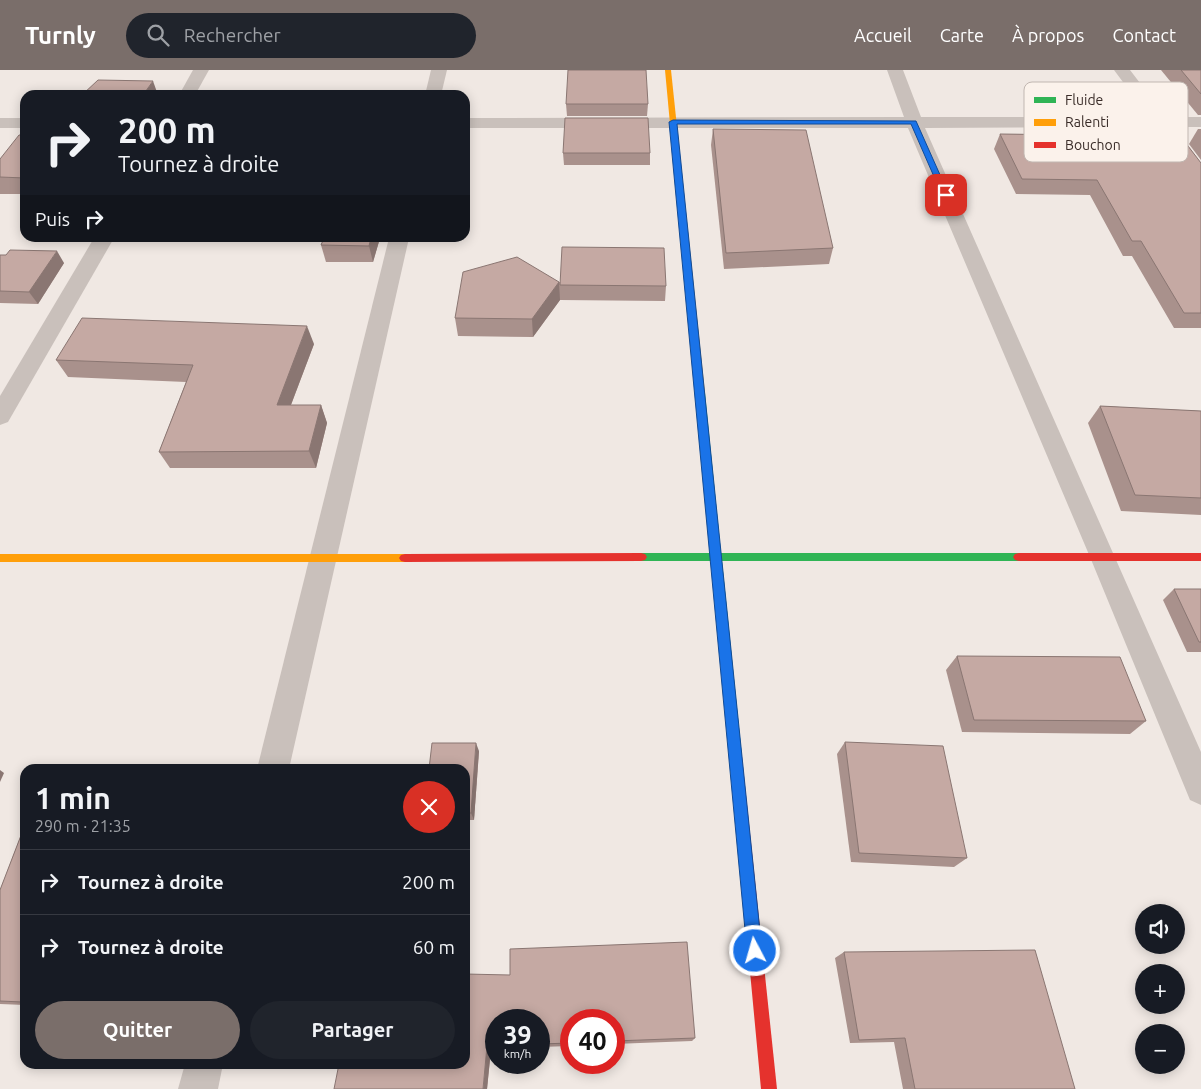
<!DOCTYPE html>
<html lang="fr">
<meta charset="utf-8">
<style>
body{margin:0;font-family:Ubuntu,sans-serif;background:#20242c;color:#f1f3f6;height:100vh;display:flex;flex-direction:column;font-size:19px;white-space:nowrap}
*{box-sizing:border-box;margin:0}
p{font-size:16px;color:#9ea1a6}
.icon{flex:none;width:28px;height:28px;fill:none;stroke:currentColor;stroke-width:2;stroke-linecap:round;stroke-linejoin:round}
.map{position:relative;flex:1;overflow:hidden}
.drawer{position:absolute;left:20px;top:694px;width:450px;height:305px;display:flex;flex-direction:column;background:#171b24;border-radius:15px;box-shadow:0 2px 12px #0003}
.drawer>*{flex:none}
.banner{position:absolute;left:20px;top:20px;width:450px;height:152px;border-radius:15px;box-shadow:0 2px 12px #0003;background:#171b24;color:#f1f3f6;overflow:hidden}
.fabs{position:absolute;left:1135px;top:834px;display:grid;gap:10px}
.fabs a{display:grid;place-items:center;width:50px;height:50px;border-radius:50%;background:#171b24;box-shadow:0 2px 12px #0003;font-size:25px}
.speed{position:absolute;left:485px;top:939px;display:flex;gap:10px;font-size:25px;font-weight:700;text-align:center}
.speed>*{display:grid;place-content:center;width:65px;height:65px;border-radius:50%;background:#171b24;box-shadow:0 2px 12px #0003;line-height:1}
.speed small{font-size:12px;font-weight:400}
.speed .limit{border:8px solid #d22;background:#fff;color:#111}
.pin{position:absolute;display:grid;place-items:center;width:42px;height:42px;color:#fff;margin:-21px;border-radius:10px;box-shadow:0 2px 8px #0006}
.me{position:absolute;width:55px;margin:-28px;rotate:354deg;stroke-linejoin:round;filter:drop-shadow(0 0 4px #0008)}
.turn{display:flex;align-items:center;gap:18px;height:105px;padding:0 15px;font-size:22px}
.turn .icon{width:65px;height:65px;stroke-width:2.5}
.turn b{display:block;font-size:35px;line-height:42px}
.then{display:flex;align-items:center;height:48px;padding:0 15px;background:#0003;gap:10px;font-size:19px}
.round{display:grid;place-items:center;flex:none;width:52px;height:52px;border-radius:26px;background:#20242c}
.headline{display:flex;align-items:center;justify-content:space-between;height:85px;padding:0 15px}
h1{font-size:30px;font-weight:700;line-height:38px}
.primary-button{display:flex;gap:10px;margin-top:auto;padding:10px 15px}
.primary-button a{flex:1;height:58px;border-radius:30px;background:#7a6e6a;color:#fff;font-size:20px;font-weight:700;line-height:58px;text-align:center}
.primary-button a+a{background:#20242c;color:#f1f3f6}
ul{padding:0;list-style:none}
li{display:flex;align-items:center;gap:15px;height:65px;padding:0 15px;border-top:1px solid #363941}
li div{flex:1}
li b{display:block;font-size:19px}
li em{font-style:normal}
header{display:flex;align-items:center;gap:30px;box-sizing:border-box;height:70px;padding:0 25px;background:#7a6e6a;color:#fff}
header strong{font-size:24px}
nav{display:flex;gap:28px;margin-inline-start:auto;font-size:18px}
.search{width:350px;height:45px;background:#20242c;display:flex;align-items:center;gap:12px;box-sizing:border-box;padding:0 18px;border-radius:28px;color:#9ea1a6;font-size:19px}
.map>svg:first-child{display:block}
</style>
<header>
<strong>Turnly</strong>
<div class="search"><svg class="icon" aria-label="search" viewBox="0 0 24 24"><circle cx="10" cy="10" r="6"/><path d="M15 15l6 6"/></svg>Rechercher</div>
<nav><a>Accueil</a><a>Carte</a><a>À propos</a><a>Contact</a></nav>
</header>
<div class="map">
<svg width="1201" height="1019" viewBox="0 0 1201 1019">
<rect width="100%" height="100%" fill="#f0e8e3"/>
<g fill="none" stroke-linecap="round" stroke-linejoin="round">
<g fill="#c9c0bb" fill-rule="evenodd">
<polygon points="193,0 209,0 195,25 179,25"/>
<polygon points="431,0 447,0 441,25 425,25"/>
<polygon points="887,0 903,0 921,47 1149,47 1114,0 1130,0 1166,47 1201,47 1201,57 1174,57 1201,93 1201,110 1195,109 1156,57 925,58 1201,682 1201,735 1190,730 1090,487 908,58 465,58 465,48 904,47"/>
<rect x="0" y="48" width="25" height="10"/>
<polygon points="94,168 114,168 8,352 0,355 0,326"/>
<polygon points="389,168 409,168 289,699 257,699"/>
<polygon points="185,994 223,994 218,1019 178,1019"/>
</g>
<polygon fill="#30b455" fill-rule="evenodd" points="700,320 705,323 721,483 1019,483 1023,484 1025,487 1023,490 1019,491 722,491 742,687 741,691 736,693 731,691 730,687 711,491 641,491 637,490 635,487 637,484 641,483 710,483 695,323"/>
<g fill="#ff9f0a" fill-rule="evenodd">
<polygon points="665,0 671,0 705,323 700,326 695,323"/>
<polygon points="0,484 405,484 409,485 411,488 409,491 405,492 0,492"/>
</g>
<g fill="#e5322d" fill-rule="evenodd">
<polygon points="641,483 645,484 647,487 645,490 641,491 405,492 401,491 399,488 401,485 405,484"/>
<polygon points="1019,483 1201,483 1201,491 1019,491 1015,490 1013,487 1015,484"/>
<polygon points="736,681 741,683 742,687 777,1019 761,1019 730,687 731,683"/>
</g>
</g>
<g fill="#a9918c">
<polygon points="1161,0 1201,0 1201,45 1198,45"/>
<polygon points="566,34 648,34 647,46 567,46"/>
<polygon points="1073,58 1201,93 1201,258 1174,258 1132,186 1123,186 1090,125 1016,124 994,79 1000,64 1070,65"/>
<polygon points="713,59 833,178 829,194 724,199 711,75"/>
<polygon points="1198,59 1201,59 1201,90 1189,74"/>
<polygon points="25,65 25,124 0,124 0,89"/>
<polygon points="563,83 650,83 650,95 564,95"/>
<polygon points="324,168 380,168 373,192 326,192 321,175"/>
<polygon points="0,185 64,193 38,234 0,233"/>
<polygon points="559,212 666,216 665,231 560,230 533,267 458,266 455,248"/>
<polygon points="314,274 291,335 321,335 327,353 316,398 170,398 159,382 186,312 68,307 56,290"/>
<polygon points="1100,336 1201,341 1201,445 1121,441 1088,353"/>
<polygon points="1174,519 1201,519 1201,582 1187,582 1163,530"/>
<polygon points="957,586 1146,651 1130,664 962,662 946,600"/>
<polygon points="845,672 967,788 954,797 851,792 837,684"/>
<polygon points="479,681 474,750 465,750 465,699"/>
<polygon points="25,755 25,935 0,934 0,820"/>
<polygon points="844,882 1075,1019 903,1019 894,972 850,973 835,888"/>
<polygon points="465,904 695,968 692,971 614,974 614,950 571,950 571,976 539,977 539,950 496,950 496,979 491,979 487,1019"/>
</g>
<g fill="#8a7672">
<polygon points="153,11 158,25 143,25"/>
<polygon points="371,168 380,168 373,192 369,176"/>
<polygon points="57,181 64,193 38,234 29,222"/>
<polygon points="559,212 560,230 533,267 532,249"/>
<polygon points="307,256 314,274 284,353 277,335"/>
<polygon points="321,335 327,353 316,398 309,381"/>
<polygon points="476,673 479,681 474,750 471,743"/>
<polygon points="0,700 4,703 0,712"/>
<polygon points="487,976 491,979 487,1019 483,1019"/>
</g>
<g fill="#c5a9a3" stroke="#8a7672">
<polygon points="568,0 646,0 648,34 566,34"/>
<polygon points="1181,0 1201,0 1201,24"/>
<polygon points="98,10 153,11 143,25 82,25"/>
<polygon points="565,48 648,48 650,83 563,83"/>
<polygon points="1073,58 1175,59 1201,93 1201,243 1184,243 1141,171 1132,171 1097,110 1022,109 1000,64 1077,65"/>
<polygon points="713,59 806,60 833,178 726,183"/>
<polygon points="19,65 25,65 25,108 0,107 0,89"/>
<polygon points="324,168 371,168 369,176 321,175"/>
<polygon points="562,177 664,178 666,216 560,215"/>
<polygon points="10,180 57,181 29,222 0,221 0,185 6,185"/>
<polygon points="517,187 559,212 532,249 455,248 463,202"/>
<polygon points="82,248 307,256 277,335 321,335 309,381 159,382 193,295 56,290"/>
<polygon points="1100,336 1201,341 1201,428 1135,425"/>
<polygon points="1174,519 1201,519 1201,572 1199,572"/>
<polygon points="957,586 1120,587 1146,651 974,650"/>
<polygon points="845,672 943,676 967,788 859,783"/>
<polygon points="432,673 476,673 471,743 465,743 465,699 429,699"/>
<polygon points="47,698 218,698 217,699"/>
<polygon points="25,755 25,925 22,932 0,931 0,820"/>
<polygon points="687,872 695,968 614,971 614,950 571,950 571,973 539,974 539,950 496,950 496,976 487,976 483,1019 334,1019 339,994 465,994 465,904 510,905 510,879"/>
<polygon points="1035,880 1075,1019 915,1019 905,968 859,970 844,882"/>
</g>
<polygon fill="#1a73e8" stroke="#114b97" points="673,50 916,51 949,125 946,127 942,125 911,54 677,54 762,881 760,886 755,889 750,886 747,881 669,52"/>
<rect x="1024" y="12" width="164" height="80" rx="8" fill="#fbf2eb" stroke="#c1b7b1" stroke-width="1"/>
<rect x="1034" y="27" width="22" height="6" fill="#30b455"/>
<rect x="1034" y="49" width="22" height="7" fill="#ff9f0a"/>
<rect x="1034" y="72" width="22" height="6" fill="#e5322d"/>
<g font-size="14" fill="#3a2d29">
<text x="1065" y="35">Fluide</text>
<text x="1065" y="57">Ralenti</text>
<text x="1065" y="80">Bouchon</text>
</g>
</svg>
<div class="fabs">
<a><svg class="icon" aria-label="sound" viewBox="0 0 24 24"><path d="M4 9h4l5-4v14l-5-4H4zM17 9q2 3 0 6"/></svg></a>
<a>+</a>
<a>−</a>
</div>
<div class="speed"><div>39<small>km/h</small></div><div class="limit">40</div></div>
<div class="pin" style="left:946px;top:125px;background:#d93025"><svg class="icon" aria-label="arrive" viewBox="0 0 24 24"><path d="M6 21V4h12l-3 4 3 4H6"/></svg></div>
<svg class="me" style="left:755px;top:881px" viewBox="-20 -20 40 40"><circle r="17" fill="#1a73e8" stroke="#fff" stroke-width="3"/><path d="M0-11L8 9 0 5-8 9z" fill="#fff"/></svg>
<div class="banner">
<div class="turn"><svg class="icon" aria-label="right" viewBox="0 0 24 24"><path d="M7 20v-9h11M14 6l5 5-5 5"/></svg><div><b>200 m</b>Tournez à droite</div></div>
<div class="then">Puis<svg class="icon" aria-label="right" viewBox="0 0 24 24"><path d="M7 20v-9h11M14 6l5 5-5 5"/></svg></div>
</div>
<section class="drawer">
<div class="headline"><div><h1>1 min</h1><p>290 m · 21:35</p></div><a class="round" style="background:#d93025;color:#fff"><svg class="icon" aria-label="close" viewBox="0 0 24 24"><path d="M6 6l12 12M18 6L6 18"/></svg></a></div>
<ul>
<li><svg class="icon" aria-label="right" viewBox="0 0 24 24"><path d="M7 20v-9h11M14 6l5 5-5 5"/></svg><div><b>Tournez à droite</b></div><em>200 m</em></li>
<li><svg class="icon" aria-label="right" viewBox="0 0 24 24"><path d="M7 20v-9h11M14 6l5 5-5 5"/></svg><div><b>Tournez à droite</b></div><em>60 m</em></li>
</ul>
<div class="primary-button"><a>Quitter</a><a>Partager</a></div>
</section>
</div>
